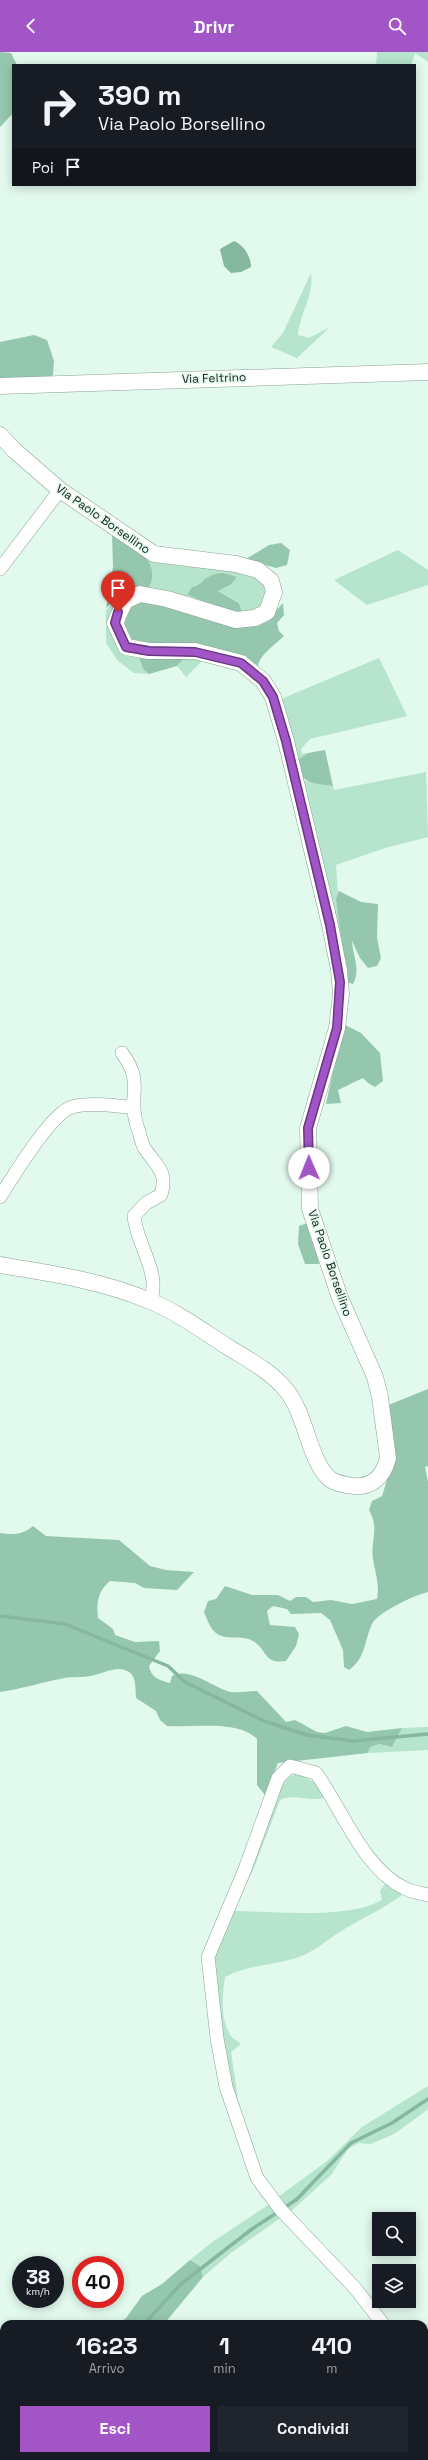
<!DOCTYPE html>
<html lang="it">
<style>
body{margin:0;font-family:"Space Grotesk",sans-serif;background:#20242c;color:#f1f3f6;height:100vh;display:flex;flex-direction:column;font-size:15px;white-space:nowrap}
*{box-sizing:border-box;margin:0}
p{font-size:13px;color:#9ea1a6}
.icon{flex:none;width:22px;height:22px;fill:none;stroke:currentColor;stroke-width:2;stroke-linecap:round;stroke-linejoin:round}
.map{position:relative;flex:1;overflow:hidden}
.details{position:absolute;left:0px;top:2268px;width:428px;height:140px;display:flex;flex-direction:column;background:#171b24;border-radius:12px 12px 0 0;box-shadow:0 2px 10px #0003}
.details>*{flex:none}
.guide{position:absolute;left:12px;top:12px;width:404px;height:122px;border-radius:0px;box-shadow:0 2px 10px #0003;background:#171b24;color:#f1f3f6;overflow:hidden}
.controls{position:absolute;left:372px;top:2160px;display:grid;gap:8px}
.controls a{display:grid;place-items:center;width:44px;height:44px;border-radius:0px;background:#171b24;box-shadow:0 2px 10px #0003;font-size:20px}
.speed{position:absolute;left:12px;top:2204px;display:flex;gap:8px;font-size:20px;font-weight:700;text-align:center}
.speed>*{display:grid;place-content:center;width:52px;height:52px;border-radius:50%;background:#171b24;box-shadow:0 2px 10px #0003;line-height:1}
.speed small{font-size:10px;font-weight:400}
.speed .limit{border:6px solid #d22;background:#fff;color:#111}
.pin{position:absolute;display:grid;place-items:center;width:34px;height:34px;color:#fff;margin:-41px -17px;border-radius:50% 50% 50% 0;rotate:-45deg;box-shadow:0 0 4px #0007}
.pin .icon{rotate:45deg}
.me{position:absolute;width:44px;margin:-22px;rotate:359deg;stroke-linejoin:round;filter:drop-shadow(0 0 3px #0008)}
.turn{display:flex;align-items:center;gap:14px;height:84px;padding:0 20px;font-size:18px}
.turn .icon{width:52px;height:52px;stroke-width:2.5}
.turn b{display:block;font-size:28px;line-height:34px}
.then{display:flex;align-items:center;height:38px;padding:0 20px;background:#0003;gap:8px;font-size:15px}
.eta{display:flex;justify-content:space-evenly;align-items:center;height:68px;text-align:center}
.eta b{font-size:24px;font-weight:800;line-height:28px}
.primary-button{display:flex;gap:8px;margin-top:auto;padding:8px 20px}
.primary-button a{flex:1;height:46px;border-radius:0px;background:#a155c7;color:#fff;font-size:16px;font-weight:800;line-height:46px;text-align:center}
.primary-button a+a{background:#20242c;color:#f1f3f6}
header{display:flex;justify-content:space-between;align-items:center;height:52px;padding:0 20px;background:#a155c7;color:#fff;font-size:18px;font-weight:800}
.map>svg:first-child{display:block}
</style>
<header><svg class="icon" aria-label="back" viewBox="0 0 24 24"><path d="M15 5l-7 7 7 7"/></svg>Drivr<svg class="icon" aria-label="search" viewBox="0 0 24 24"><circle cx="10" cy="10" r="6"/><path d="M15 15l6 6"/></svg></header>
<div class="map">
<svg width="428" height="2408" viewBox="0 0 428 2408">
<rect width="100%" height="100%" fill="#e2f9ed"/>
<g fill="#b6e4cd">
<polygon points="377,0 428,0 428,10 415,1 411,13 376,13"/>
<path d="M 311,221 C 314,244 300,261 298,283 L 309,286 L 330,275 L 297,306 L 271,295 L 283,281 Z"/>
<polygon points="398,498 428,518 428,533 367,553 334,528"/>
<path d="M 142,500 L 260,525 L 268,538 C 264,559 258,558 238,563 L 240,551 L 218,539 L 230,533 L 202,529 L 189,539 L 188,545 L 148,538 L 150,518 Z"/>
<polygon points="114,550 110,570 138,602 143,617 149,622 134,621 117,608 106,591 106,558"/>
<polygon points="185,605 203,608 186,625 177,614"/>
<polygon points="379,606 407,664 310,687 301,697 302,702 308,701 296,709 281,647"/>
<polygon points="426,720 428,785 385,796 336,813 341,887 300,724 305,729 333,734 334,738"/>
<polygon points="428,1675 428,1698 368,1701 370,1695 379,1692 392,1695 402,1676"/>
<path d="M 297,1721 L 314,1730 L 325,1743 L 324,1746 C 308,1750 294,1741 280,1748 L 254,1816 L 249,1826 L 244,1825 C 253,1802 274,1727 297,1721 Z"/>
<path d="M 387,1829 L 401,1838 L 402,1843 C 383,1857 361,1867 341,1879 C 327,1888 314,1900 299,1905 C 275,1913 247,1913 225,1925 C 222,1943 220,1968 231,1984 C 234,1988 238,1989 241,1992 L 231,2000 L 237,2041 L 239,2072 L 227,2014 L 213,1904 L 230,1859 C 270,1859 348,1868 382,1848 L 380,1839 Z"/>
<polygon points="428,2034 428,2057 423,2061 394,2082 371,2092 359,2091 348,2097 331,2123 290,2160 278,2145 326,2110 362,2075"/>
<polygon points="271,2151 283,2164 231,2201 203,2225 200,2214 190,2208 211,2191"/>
</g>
<g fill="#95c7ae">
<polygon points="0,0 11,1 17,13 13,13 13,61 0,75"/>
<polygon points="34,283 47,288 54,309 53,323 46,327 0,329 0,290"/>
<path d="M 112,483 C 132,494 164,508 148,538 L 119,545 L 106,556 L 113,515 Z"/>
<polygon points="281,491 290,498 287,513 276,516 246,507 269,493"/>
<path d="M 223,521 L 237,525 L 230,533 L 218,539 L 239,551 L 242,561 L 238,563 L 187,543 L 192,535 C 202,534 204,522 223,521 Z"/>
<path d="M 135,549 L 270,565 L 283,551 L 284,563 L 277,571 L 279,579 L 284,584 C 275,593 261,601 258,613 L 260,618 L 129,590 C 122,570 123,567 135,549 Z"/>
<polygon points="139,605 185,605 177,614 149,622 143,617"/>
<path d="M 325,698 L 333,734 C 311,731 301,732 296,709 L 308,701 Z"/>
<path d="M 339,839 L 361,850 L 378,852 L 377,886 L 381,906 L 377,914 L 368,916 L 360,906 L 352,889 C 353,905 361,918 353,932 L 347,930 L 336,847 Z"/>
<polygon points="343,972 361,981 380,1001 383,1029 375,1035 368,1031 363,1026 338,1038 341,1051 326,1052"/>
<polygon points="310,1170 319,1212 305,1212 298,1192 299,1174"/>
<path d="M 428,1337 L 428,1414 L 425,1415 L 428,1430 L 428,1540 C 415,1543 378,1560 372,1572 C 364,1589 366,1606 349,1618 L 344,1615 L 343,1598 L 330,1568 L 321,1561 L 291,1562 L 287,1557 L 273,1554 L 267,1559 L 270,1573 L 295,1575 L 299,1582 L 296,1594 L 286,1609 C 263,1612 268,1598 253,1589 C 243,1583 230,1588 219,1583 C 210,1578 208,1569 204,1560 L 208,1549 L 216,1547 L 225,1534 L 252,1543 L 278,1543 L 290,1549 L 296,1545 L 306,1545 L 313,1550 L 331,1548 L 352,1552 L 377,1547 C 380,1532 375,1521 373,1507 C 370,1488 380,1477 369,1458 L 372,1449 L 382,1444 L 390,1419 L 386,1354 Z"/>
<path d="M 33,1474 L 46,1484 L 119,1488 L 150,1514 L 166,1518 L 194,1520 L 177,1538 L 144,1536 L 135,1531 L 110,1529 C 98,1539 96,1551 98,1566 L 113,1577 L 115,1583 L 135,1590 L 159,1589 L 160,1599 L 149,1614 C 151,1626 159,1628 170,1631 L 172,1624 C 190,1614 213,1636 231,1640 C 239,1641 249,1639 257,1639 L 286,1670 L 295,1668 L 317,1680 L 325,1681 L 346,1674 L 367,1680 L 402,1676 L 392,1695 L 379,1692 L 370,1695 L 368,1701 L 278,1711 L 265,1743 L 257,1733 L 257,1687 C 237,1667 194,1676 167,1674 L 160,1668 L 156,1659 L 136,1646 C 135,1637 137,1625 129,1620 C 118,1612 102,1622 91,1624 C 81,1626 70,1624 60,1627 C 40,1631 21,1637 0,1640 L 0,1481 C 12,1483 23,1483 33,1474 Z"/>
<polygon points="190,2208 200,2214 203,2225 164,2272 117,2272 126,2266 142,2244 162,2232"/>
</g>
<path fill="#86b79f" d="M 234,189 C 244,193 251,205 251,215 L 241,220 L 231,221 L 224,214 L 220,197 Z"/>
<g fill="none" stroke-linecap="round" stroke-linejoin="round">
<g stroke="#86b79f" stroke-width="3.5">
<polyline points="0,1564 65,1572 168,1614 185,1630 264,1669 307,1683 353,1689 428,1682"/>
<polyline points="287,2154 297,2147 351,2091 392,2071 428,2047"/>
<polyline points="144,2272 181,2232 252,2177 278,2160"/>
</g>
<g stroke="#8ca196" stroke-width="14">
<g id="minor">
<polyline points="0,517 60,438"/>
<path d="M 122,1001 C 145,1032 127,1042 137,1074 C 140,1081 141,1091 145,1097 C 157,1115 168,1119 161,1143 L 146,1151 L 134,1164 C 136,1192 162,1222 150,1249"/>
<path d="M 0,1145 C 12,1126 51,1061 72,1055 C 90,1050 113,1054 133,1055"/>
<path d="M 383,2272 L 355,2236 L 281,2158 L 257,2126 L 226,2035 L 217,1986 L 208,1905 L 245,1817 L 278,1726 L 290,1714 L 316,1721 C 342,1757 363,1816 404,1836 C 411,1840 421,1841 428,1843"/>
<polyline points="407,2404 407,2408"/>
</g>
</g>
<g stroke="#8ca196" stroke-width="17">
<g id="tertiary">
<polyline points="0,334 428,320"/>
<path d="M 0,383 L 14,398 L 60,438 L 154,502 L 236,512 L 258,518 L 271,529 L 274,540 L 267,560 L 255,566 L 236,568 L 167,547 L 140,542 L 125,549 L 115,571 L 126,595 L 149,599 L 195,599 L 241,611 L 263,629 L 273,645 L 286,689 L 330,873 L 339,918 L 341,942 L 337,976 L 308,1076 L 310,1157 L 340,1246 L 375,1325 L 380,1345 L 388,1406 C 383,1427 369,1438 347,1433 C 341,1432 335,1431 330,1427 C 309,1410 306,1361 286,1338 C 271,1319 247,1307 228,1295 C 203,1279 177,1260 150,1249 C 103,1229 50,1221 0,1213"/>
</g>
</g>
<use href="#minor" stroke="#fff" stroke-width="13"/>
<use href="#tertiary" stroke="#fff" stroke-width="16"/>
</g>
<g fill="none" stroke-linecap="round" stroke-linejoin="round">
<g stroke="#693781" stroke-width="10">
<polyline id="route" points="118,560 115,571 126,595 149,599 195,600 241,611 263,629 273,645 286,689 330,873 340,930 337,976 308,1076 309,1116"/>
</g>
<use href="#route" stroke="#a155c7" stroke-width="7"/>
</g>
<g text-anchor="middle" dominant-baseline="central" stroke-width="3" stroke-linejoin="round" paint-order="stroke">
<g font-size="12" fill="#141c18" stroke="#e2f9ed">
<text transform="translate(214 326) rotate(-2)">Via Feltrino</text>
<text transform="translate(103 467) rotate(35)">Via Paolo Borsellino</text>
<text transform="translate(330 1211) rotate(71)">Via Paolo Borsellino</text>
</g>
</g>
</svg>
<div class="controls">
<a><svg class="icon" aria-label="search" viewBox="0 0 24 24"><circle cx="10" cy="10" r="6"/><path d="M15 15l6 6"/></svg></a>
<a><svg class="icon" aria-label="layers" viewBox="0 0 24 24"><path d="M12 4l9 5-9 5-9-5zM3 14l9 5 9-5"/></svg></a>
</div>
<div class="speed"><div>38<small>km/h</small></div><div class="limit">40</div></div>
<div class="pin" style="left:118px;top:560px;background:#d93025"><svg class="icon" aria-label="arrive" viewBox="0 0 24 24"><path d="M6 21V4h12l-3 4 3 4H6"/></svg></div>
<svg class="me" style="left:309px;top:1116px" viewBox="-20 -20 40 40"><circle r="19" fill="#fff"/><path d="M0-13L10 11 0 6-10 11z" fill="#a155c7"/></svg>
<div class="guide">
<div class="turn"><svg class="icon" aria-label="right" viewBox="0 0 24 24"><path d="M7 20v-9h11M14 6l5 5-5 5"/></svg><div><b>390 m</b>Via Paolo Borsellino</div></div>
<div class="then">Poi<svg class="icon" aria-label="arrive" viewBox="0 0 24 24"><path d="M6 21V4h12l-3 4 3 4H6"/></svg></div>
</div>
<section class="details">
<div class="eta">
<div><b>16:23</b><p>Arrivo</p></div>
<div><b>1</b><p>min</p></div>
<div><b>410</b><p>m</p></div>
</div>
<div class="primary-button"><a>Esci</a><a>Condividi</a></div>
</section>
</div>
